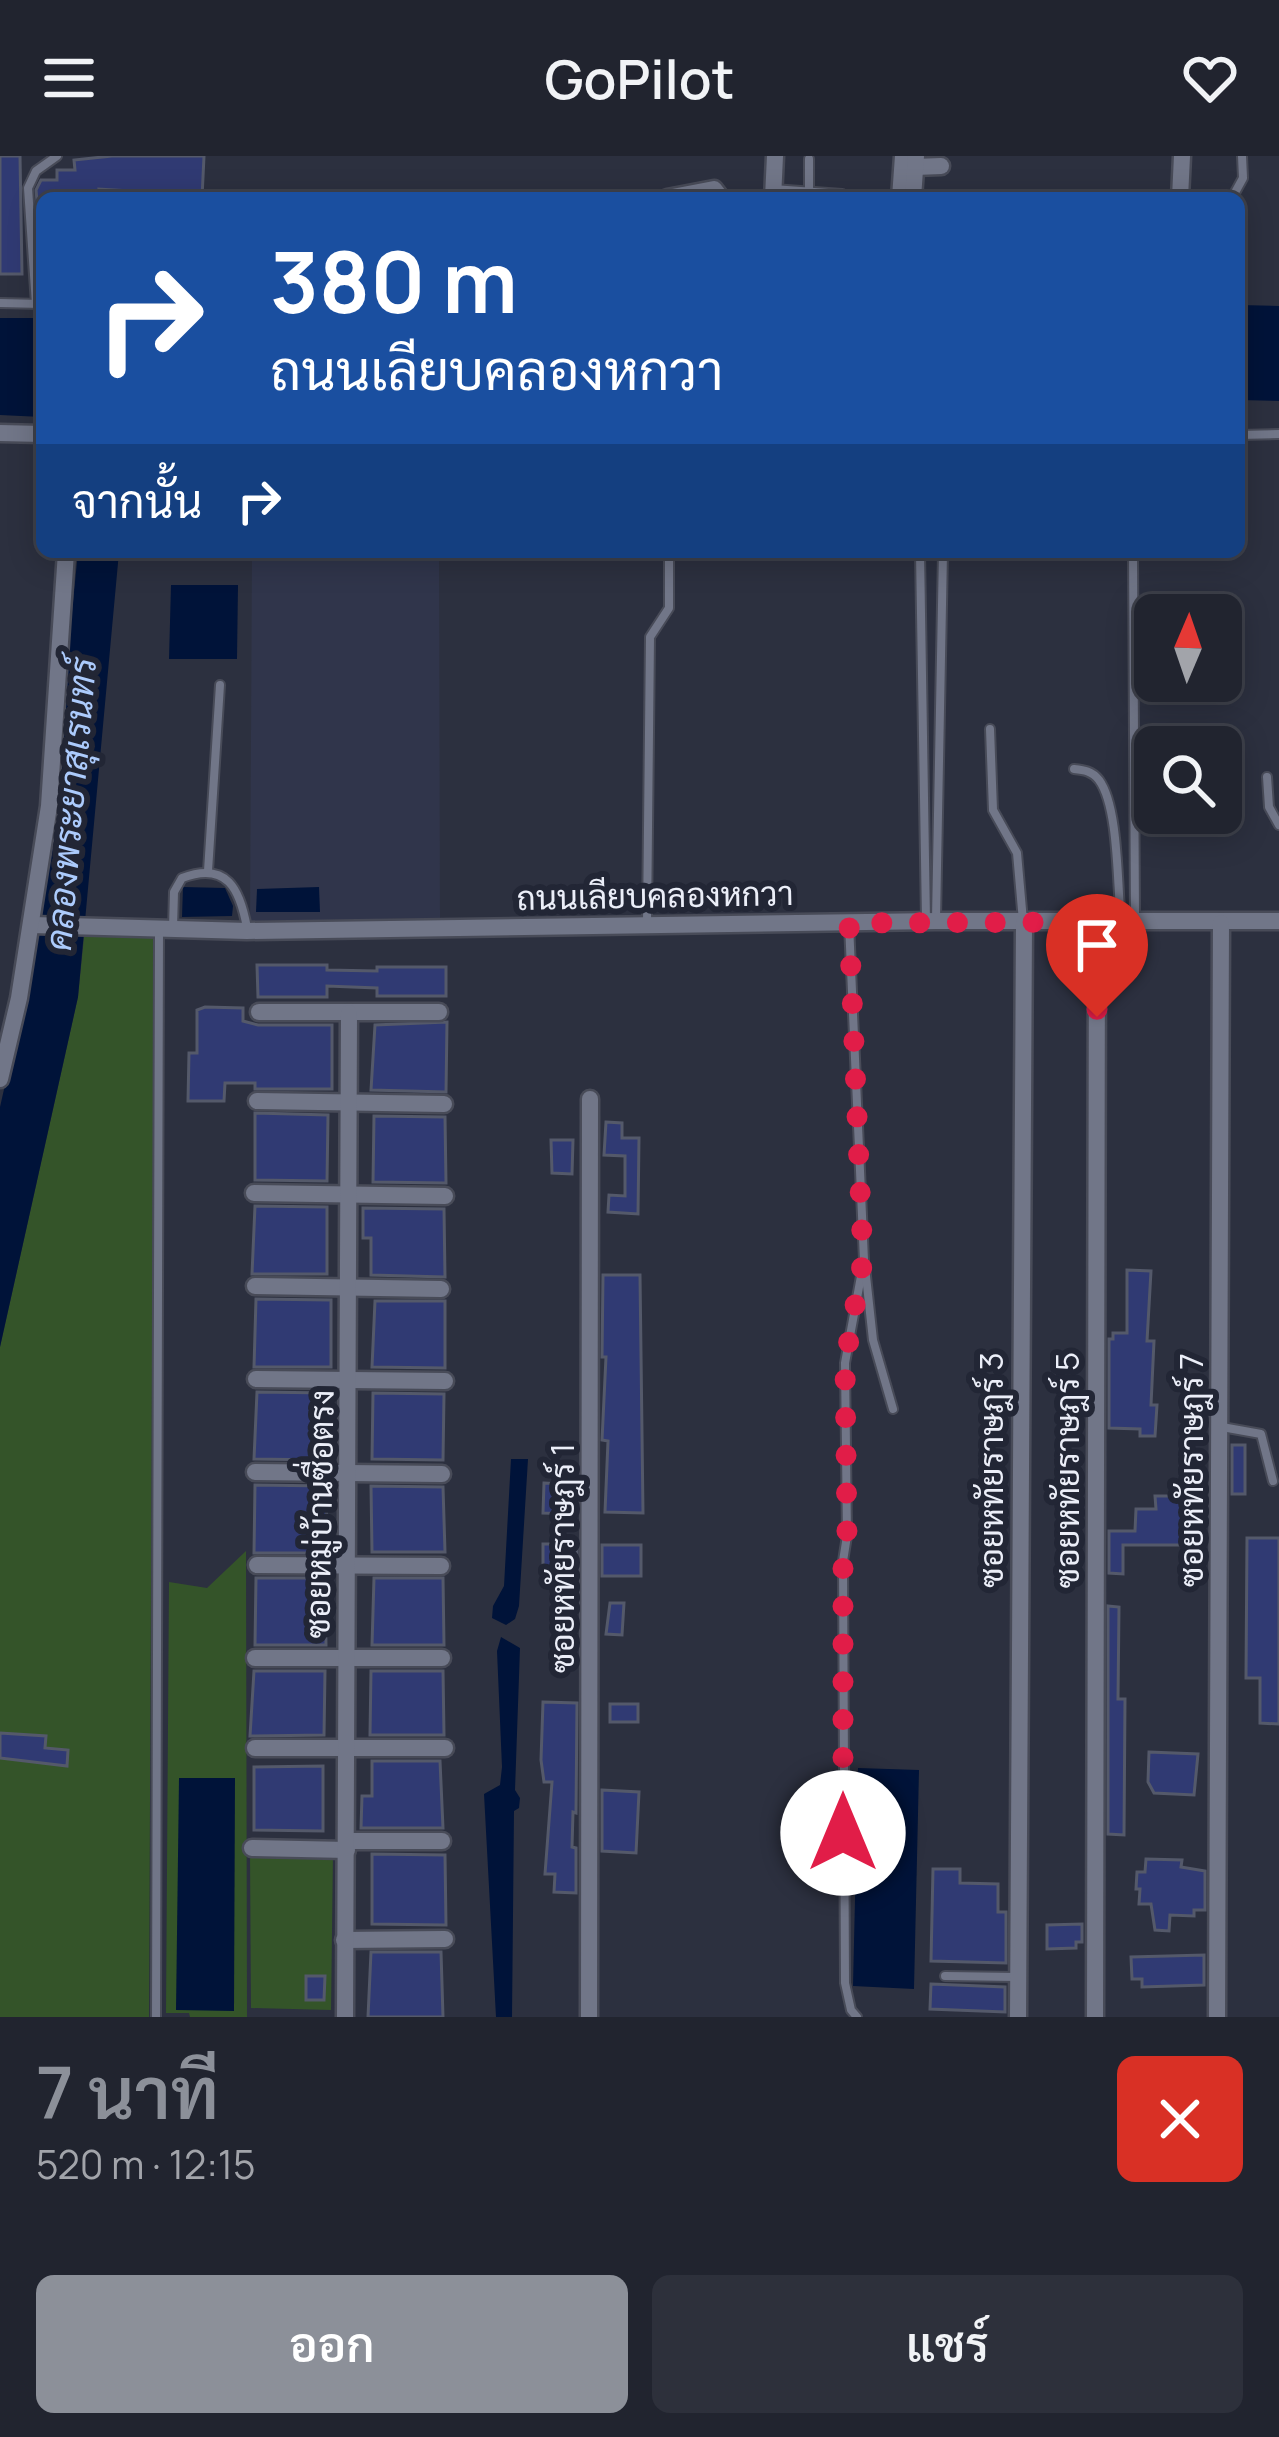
<!DOCTYPE html>
<html lang="th">
<meta charset="utf-8">
<style>
body{margin:0;font-family:Manrope,Sarabun,sans-serif;background:#2d303b;color:#f1f3f6;height:100vh;display:flex;flex-direction:column;font-size:45px;white-space:nowrap}
*{box-sizing:border-box;margin:0}
p{font-size:39px;color:#a2a4aa}
.icon{flex:none;width:66px;height:66px;fill:none;stroke:currentColor;stroke-width:2;stroke-linecap:round;stroke-linejoin:round}
.map{position:relative;height:1861px;overflow:hidden}
.drawer{display:flex;flex-direction:column;background:#21242f;flex:1}
.drawer>*{flex:none}
.hud{position:absolute;left:36px;top:36px;width:1209px;height:366px;border-radius:18px;box-shadow:0 6px 30px #0003,0 0 0 3px #3e414b;background:#1a4fa0;color:#fff;overflow:hidden}
.needle{width:78px;rotate:2deg}
.fabs{position:absolute;left:1134px;top:438px;display:grid;gap:24px}
.fabs a{display:grid;place-items:center;width:108px;height:108px;border-radius:18px;background:#21242f;box-shadow:0 6px 30px #0003,0 0 0 3px #3e414b;font-size:60px}
.pin{position:absolute;display:grid;place-items:center;width:102px;height:102px;color:#fff;margin:-123px -51px;border-radius:50% 50% 50% 0;rotate:-45deg;box-shadow:0 0 12px #0007}
.pin .icon{rotate:45deg}
.me{position:absolute;width:132px;margin:-66px;rotate:0deg;stroke-linejoin:round;filter:drop-shadow(0 0 9px #0008)}
.turn{display:flex;align-items:center;gap:42px;height:252px;padding:0 36px;font-size:54px}
.turn .icon{width:156px;height:156px;stroke-width:2.5}
.turn b{display:block;font-size:84px;line-height:102px}
.then{display:flex;align-items:center;height:114px;padding:0 36px;background:#0003;gap:24px;font-size:45px}
.round{display:grid;place-items:center;flex:none;width:126px;height:126px;border-radius:18px;background:#2d303b}
.headline{display:flex;align-items:center;justify-content:space-between;height:204px;padding:0 36px}
h1{font-size:72px;font-weight:600;line-height:90px;color:#8c9099}
.primary-button{display:flex;gap:24px;margin-top:auto;padding:24px 36px}
.primary-button a{flex:1;height:138px;border-radius:18px;background:#8c9099;color:#fff;font-size:48px;font-weight:600;line-height:138px;text-align:center}
.primary-button a+a{background:#2d303b;color:#f1f3f6}
header{display:flex;justify-content:space-between;align-items:center;height:156px;padding:0 36px;background:#21242f;font-size:54px;font-weight:600}
.map>svg:first-child{display:block}
</style>
<header><svg class="icon" aria-label="menu" viewBox="0 0 24 24"><path d="M4 6h16M4 12h16M4 18h16"/></svg>GoPilot<svg class="icon" aria-label="heart" viewBox="0 0 24 24"><path d="M12 20l-8-8c-3-5 5-10 8-4 3-6 11-1 8 4z"/></svg></header>
<div class="map">
<svg width="1279" height="1861" viewBox="0 0 1279 1861">
<rect width="100%" height="100%" fill="#2c303f"/>
<polygon fill="#30354b" points="252,396 439,396 440,762 250,765"/>
<g fill="#345429">
<polygon points="84,781 154,781 149,1861 0,1861 0,1191 78,841"/>
<polygon points="246,1395 247,1861 190,1861 189,1857 166,1857 169,1426 207,1432"/>
<polygon points="250,1696 333,1696 331,1854 251,1852"/>
</g>
<g fill="#001339">
<polygon points="1239,149 1279,150 1279,245 1239,244"/>
<polygon points="0,162 42,162 42,261 0,259"/>
<polygon points="78,396 119,396 78,841 0,1191 0,951 41,770"/>
<polygon points="171,429 238,429 237,503 169,503"/>
<polygon points="183,731 225,732 233,750 232,760 182,761"/>
<polygon points="319,731 320,756 256,756 257,733"/>
<polygon points="511,1303 528,1303 519,1450 515,1463 506,1469 492,1462 493,1450 504,1430"/>
<polygon points="501,1481 520,1492 515,1634 520,1642 519,1652 514,1655 512,1861 496,1861 484,1638 500,1629 502,1611 497,1495"/>
<polygon points="858,1612 919,1614 914,1833 853,1830"/>
<polygon points="179,1622 235,1622 234,1855 176,1854"/>
</g>
<g fill="#303a73" stroke="#54596a" stroke-width="3">
<polygon points="0,0 20,0 22,118 0,118"/>
<polygon points="112,0 204,0 202,42 130,42 130,35 99,33 100,42 42,42 42,56 38,56 36,34 41,24 57,24 57,14 75,14 74,4"/>
<polygon points="257,809 327,809 327,814 377,815 377,811 446,811 446,840 377,840 377,832 327,830 327,841 258,841"/>
<polygon points="205,851 243,852 243,865 258,869 332,869 332,933 255,933 255,927 225,927 224,945 188,945 189,897 197,897 197,854"/>
<polygon points="447,866 446,936 371,934 375,869"/>
<polygon points="255,957 328,959 327,1025 255,1024"/>
<polygon points="374,960 445,961 446,1027 373,1026"/>
<polygon points="606,966 622,967 622,982 639,982 638,1058 608,1056 609,1039 625,1040 625,1000 604,999"/>
<polygon points="551,984 573,984 572,1018 552,1017"/>
<polygon points="255,1050 327,1051 327,1118 252,1118"/>
<polygon points="363,1052 444,1053 445,1121 371,1119 371,1082 363,1082"/>
<polygon points="1127,1114 1151,1115 1147,1185 1154,1185 1151,1249 1157,1249 1155,1280 1140,1280 1140,1273 1109,1272 1109,1183 1113,1183 1113,1177 1127,1177"/>
<polygon points="603,1119 640,1119 643,1357 605,1356 608,1285 602,1284 606,1201 602,1201"/>
<polygon points="256,1143 331,1144 331,1211 254,1211"/>
<polygon points="375,1145 445,1145 445,1212 372,1211"/>
<polygon points="257,1236 328,1237 326,1304 254,1303"/>
<polygon points="373,1237 444,1238 443,1304 372,1303"/>
<rect x="1232" y="1289" width="13" height="49"/>
<polygon points="544,1327 577,1329 577,1358 543,1357"/>
<polygon points="255,1329 327,1330 326,1397 254,1397"/>
<polygon points="371,1330 443,1331 445,1396 372,1396"/>
<polygon points="1155,1340 1190,1340 1190,1347 1200,1347 1200,1389 1123,1389 1123,1418 1109,1417 1109,1375 1135,1375 1136,1353 1156,1353"/>
<polygon points="1247,1382 1279,1382 1279,1568 1260,1567 1260,1522 1246,1522"/>
<rect x="543" y="1388" width="34" height="29"/>
<rect x="602" y="1389" width="39" height="31"/>
<polygon points="256,1422 325,1422 326,1489 255,1489"/>
<polygon points="374,1422 443,1422 444,1489 372,1489"/>
<polygon points="610,1447 624,1447 622,1479 606,1478"/>
<polygon points="1108,1450 1119,1451 1118,1543 1125,1543 1124,1679 1108,1678"/>
<polygon points="254,1515 325,1515 324,1579 250,1580"/>
<polygon points="371,1515 443,1515 444,1579 370,1579"/>
<polygon points="543,1546 577,1547 576,1657 573,1656 572,1691 576,1692 576,1737 554,1736 555,1718 545,1718 552,1626 544,1626 541,1604"/>
<rect x="610" y="1548" width="28" height="18"/>
<polygon points="0,1577 46,1580 45,1592 68,1594 67,1610 0,1602"/>
<polygon points="1149,1596 1198,1598 1194,1639 1154,1637 1148,1626"/>
<polygon points="372,1605 440,1605 443,1672 361,1672 362,1640 372,1640"/>
<polygon points="323,1610 323,1675 254,1674 254,1611"/>
<polygon points="602,1634 639,1636 636,1697 602,1695"/>
<polygon points="372,1698 445,1699 446,1769 372,1768"/>
<polygon points="1146,1703 1182,1704 1181,1711 1205,1715 1205,1754 1194,1754 1194,1760 1170,1759 1169,1775 1155,1774 1151,1748 1139,1748 1140,1733 1136,1733 1137,1716 1145,1716"/>
<polygon points="933,1713 960,1713 960,1727 998,1728 998,1756 1006,1756 1006,1807 931,1805"/>
<polygon points="1082,1768 1082,1786 1076,1786 1076,1792 1047,1793 1047,1769"/>
<polygon points="371,1796 441,1796 443,1861 368,1861"/>
<polygon points="1204,1799 1204,1829 1142,1831 1142,1823 1132,1823 1131,1801"/>
<polygon points="306,1820 325,1820 324,1844 306,1844"/>
<polygon points="931,1828 1005,1831 1005,1856 930,1853"/>
</g>
<g fill="none" stroke-linecap="round" stroke-linejoin="round">
<g stroke="#484b58" stroke-width="12">
<g id="service">
<polyline points="773,33 842,38"/>
<polyline points="809,42 809,3"/>
<polyline points="1232,42 1243,22 1242,0"/>
<polyline points="0,147 42,148"/>
<polyline points="36,148 28,32 36,15 57,0"/>
<polyline points="1239,279 1279,278"/>
<polyline points="920,396 926,764"/>
<polyline points="1133,396 1135,764"/>
<polyline points="990,573 993,654 1017,697 1023,765"/>
<path d="M 1074,613 C 1084,614 1092,615 1099,624 C 1119,651 1117,730 1121,765"/>
<polyline points="1267,621 1269,651 1279,669"/>
<polyline points="208,715 220,529"/>
<polyline points="936,763 943,396"/>
<polyline points="647,767 650,481 669,452 669,396"/>
<polyline points="849,768 864,1104 845,1207 847,1380 843,1405 845,1827 851,1854 857,1861"/>
<path d="M 173,772 L 174,736 L 182,722 C 227,705 240,733 247,772"/>
<polyline points="865,1111 873,1184 893,1253"/>
<polyline points="1222,1271 1261,1278 1273,1325"/>
<polyline points="945,1820 1016,1821"/>
<polyline points="156,1861 159,774"/>
</g>
</g>
<g stroke="#484b58" stroke-width="21">
<g id="minor">
<polyline points="915,11 941,10"/>
<polyline points="667,42 714,33 721,42"/>
<polyline points="773,42 775,0"/>
<polyline points="900,42 903,0"/>
<polyline points="913,42 916,0"/>
<polyline points="1180,42 1182,0"/>
<polyline points="0,277 42,278"/>
<polyline points="32,769 247,775 936,765 1279,765"/>
<polyline points="259,856 439,856"/>
<polyline points="0,923 19,842 49,650 66,396"/>
<polyline points="257,945 444,948"/>
<polyline points="254,1037 445,1040"/>
<polyline points="255,1130 441,1133"/>
<polyline points="256,1223 445,1225"/>
<polyline points="255,1316 442,1318"/>
<polyline points="257,1409 441,1410"/>
<polyline points="255,1502 442,1502"/>
<polyline points="255,1592 445,1592"/>
<polyline points="346,1685 442,1685"/>
<polyline points="252,1692 347,1694"/>
<polyline points="344,1784 445,1783"/>
<polyline points="345,1861 349,857"/>
<polyline points="589,1861 590,943"/>
<polyline points="1018,1861 1024,767"/>
<polyline points="1095,1861 1097,766"/>
<polyline points="1217,1861 1221,767"/>
</g>
</g>
<use href="#service" stroke="#717688" stroke-width="8"/>
<use href="#minor" stroke="#717688" stroke-width="16"/>
</g>
<g fill="none" stroke-linecap="round" stroke-linejoin="round">
<polyline stroke="#e11d48" stroke-width="21" stroke-dasharray="0 37.8" points="843,1677 843,1406 847,1380 845,1207 863,1104 849,767 1097,766 1097,861"/>
</g>
<g text-anchor="middle" dominant-baseline="central" stroke-width="12" stroke-linejoin="round" paint-order="stroke">
<g font-size="33" fill="#ebeef8" stroke="#222635">
<text transform="translate(655 739) rotate(-1)">ถนนเลียบคลองหกวา</text>
<text transform="translate(990 1314) rotate(-90)">ซอยหทัยราษฎร์ 3</text>
<text transform="translate(1066 1314) rotate(-90)">ซอยหทัยราษฎร์ 5</text>
<text transform="translate(1190 1314) rotate(-90)">ซอยหทัยราษฎร์ 7</text>
<text transform="translate(319 1358) rotate(-89)">ซอยหมู่บ้านซื่อตรง</text>
<text transform="translate(561 1402) rotate(-90)">ซอยหทัยราษฎร์ 1</text>
</g>
<g font-size="36" font-style="italic" fill="#accbfc" stroke="#222635">
<text transform="translate(70 648) rotate(-85)">คลองพระยาสุเรนทร์</text>
</g>
</g>
</svg>
<div class="fabs">
<a><svg class="needle" viewBox="-14 -14 28 28"><path d="M0-13l5 13h-10z" fill="#e53935"/><path d="M0 13l5-13h-10z" fill="#a2a4aa"/></svg></a>
<a><svg class="icon" aria-label="search" viewBox="0 0 24 24"><circle cx="10" cy="10" r="6"/><path d="M15 15l6 6"/></svg></a>
</div>
<div class="pin" style="left:1097px;top:861px;background:#d93025"><svg class="icon" aria-label="arrive" viewBox="0 0 24 24"><path d="M6 21V4h12l-3 4 3 4H6"/></svg></div>
<svg class="me" style="left:843px;top:1677px" viewBox="-20 -20 40 40"><circle r="19" fill="#fff"/><path d="M0-13L10 11 0 6-10 11z" fill="#e11d48"/></svg>
<div class="hud">
<div class="turn"><svg class="icon" aria-label="right" viewBox="0 0 24 24"><path d="M7 20v-9h11M14 6l5 5-5 5"/></svg><div><b>380 m</b>ถนนเลียบคลองหกวา</div></div>
<div class="then">จากนั้น<svg class="icon" aria-label="right" viewBox="0 0 24 24"><path d="M7 20v-9h11M14 6l5 5-5 5"/></svg></div>
</div>
</div>
<section class="drawer">
<div class="headline"><div><h1>7 นาที</h1><p>520 m · 12:15</p></div><a class="round" style="background:#d93025;color:#fff"><svg class="icon" aria-label="close" viewBox="0 0 24 24"><path d="M6 6l12 12M18 6L6 18"/></svg></a></div>
<div class="primary-button"><a>ออก</a><a>แชร์</a></div>
</section>
